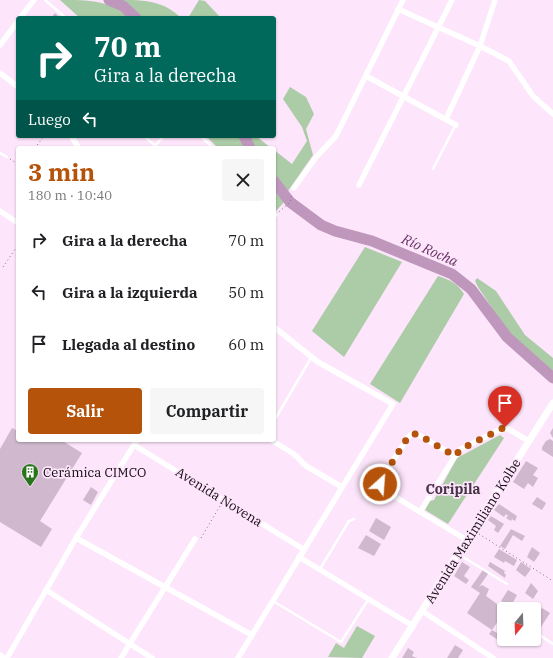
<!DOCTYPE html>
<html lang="es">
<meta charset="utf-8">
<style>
body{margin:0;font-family:"IBM Plex Serif",serif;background:#f6f6f6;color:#202124;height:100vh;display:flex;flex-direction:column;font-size:15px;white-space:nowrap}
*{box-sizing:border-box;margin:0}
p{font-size:13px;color:#757577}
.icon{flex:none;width:22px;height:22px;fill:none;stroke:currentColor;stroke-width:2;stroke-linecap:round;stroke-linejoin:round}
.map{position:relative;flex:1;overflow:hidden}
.drawer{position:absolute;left:16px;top:146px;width:260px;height:296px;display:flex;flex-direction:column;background:#fff;border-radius:4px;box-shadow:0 1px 3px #0004}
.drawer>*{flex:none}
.top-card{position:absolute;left:16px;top:16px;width:260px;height:122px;border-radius:4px;box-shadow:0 1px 3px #0004;background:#00695c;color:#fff;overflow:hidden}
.needle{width:26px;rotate:199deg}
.controls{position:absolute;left:497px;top:602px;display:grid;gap:8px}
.controls a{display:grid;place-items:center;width:44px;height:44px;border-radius:4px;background:#fff;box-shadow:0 1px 3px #0004;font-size:20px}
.pin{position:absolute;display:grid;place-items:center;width:34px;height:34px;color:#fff;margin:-41px -17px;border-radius:50% 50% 50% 0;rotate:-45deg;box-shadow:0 0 4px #0007}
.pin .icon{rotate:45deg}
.me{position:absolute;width:44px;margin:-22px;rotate:26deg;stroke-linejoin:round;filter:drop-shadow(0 0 3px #0008)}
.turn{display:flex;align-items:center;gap:14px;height:84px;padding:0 12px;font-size:18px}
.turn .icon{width:52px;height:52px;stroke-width:2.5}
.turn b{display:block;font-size:28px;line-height:34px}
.then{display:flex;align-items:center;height:38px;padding:0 12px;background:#0003;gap:8px;font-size:15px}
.round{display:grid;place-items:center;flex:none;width:42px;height:42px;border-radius:4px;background:#f6f6f6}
.summary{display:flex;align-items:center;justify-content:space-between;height:68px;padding:0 12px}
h1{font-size:24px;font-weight:700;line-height:30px;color:#b45309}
.primary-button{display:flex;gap:8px;margin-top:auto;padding:8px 12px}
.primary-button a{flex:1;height:46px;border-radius:4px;background:#b45309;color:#fff;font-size:16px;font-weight:700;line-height:46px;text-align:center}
.primary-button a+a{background:#f6f6f6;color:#202124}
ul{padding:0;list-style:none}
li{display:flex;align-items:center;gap:12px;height:52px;padding:0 12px}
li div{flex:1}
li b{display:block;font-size:15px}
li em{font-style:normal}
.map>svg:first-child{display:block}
</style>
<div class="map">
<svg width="553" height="658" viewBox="0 0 553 658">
<rect width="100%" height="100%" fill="#fde5fb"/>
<g fill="#accba7">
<path d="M 60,0 C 90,0 108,0 132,18 L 80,18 Z"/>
<path d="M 119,0 C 143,0 163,0 181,18 L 141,18 L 124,2 Z"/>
<polygon points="199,0 205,1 221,18 188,18"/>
<polygon points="290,87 306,97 314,114 306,129 313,155 288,191 274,173 274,150 292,164 307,141 302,127 283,99"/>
<polygon points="206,136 240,136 246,148 218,148"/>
<polygon points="248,136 256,136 271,148 256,148"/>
<polygon points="274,186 285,201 276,211 274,209"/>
<polygon points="365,247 402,262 344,357 312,331"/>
<path d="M 438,276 C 450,280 457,283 464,294 L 400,403 L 370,384 Z"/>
<polygon points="477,278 496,291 525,335 553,358 553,373 510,335 478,287 475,281"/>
<polygon points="500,435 504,438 448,524 425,510 430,501 434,500 457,458"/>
<polygon points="357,626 375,636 362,658 328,657 336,643 344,648"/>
</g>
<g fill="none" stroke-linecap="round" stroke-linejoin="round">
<g stroke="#bf97bd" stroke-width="11">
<polyline points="109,0 123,6 136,18"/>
<polyline points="244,136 250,148"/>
<polyline points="274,181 290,202 321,225 335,231 372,241 452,274 471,289 507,337 553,378"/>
</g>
</g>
<g fill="#d0b9ce">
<polygon points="55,13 60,18 51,18"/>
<polygon points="12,428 18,431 18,440 61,440 82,453 40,521 52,529 41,547 0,522 0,449"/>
<polygon points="553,428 553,438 550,433"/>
<polygon points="550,439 553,441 553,457 542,450 542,447 546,441"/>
<polygon points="526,461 538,468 533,475 538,478 533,487 528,483 524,489 513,482"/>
<polygon points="91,487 98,492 91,505 83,500"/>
<polygon points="537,497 546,503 542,510 532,504"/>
<polygon points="499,504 517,516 515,521 512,519 511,521 506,518 508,516 506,514 504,517 494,510"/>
<polygon points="491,516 504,524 498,533 494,530 496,526 488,520"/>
<polygon points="376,518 391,527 384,540 369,531"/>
<polygon points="511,529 525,536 522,541 513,535 505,549 500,546"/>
<polygon points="366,535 381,544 374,556 358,548"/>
<polygon points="532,547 540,553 534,562 527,557"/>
<polygon points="499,549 517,560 514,566 505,561 504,563 494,557"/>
<polygon points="462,562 470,567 464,576 469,580 466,584 454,576"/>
<polygon points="490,562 505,571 504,573 506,575 505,578 488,566"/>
<polygon points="521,562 531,569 525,577 516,570"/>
<polygon points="483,570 488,574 479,587 482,585 489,589 486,596 504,609 504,612 492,630 467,613 480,593 471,587"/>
<polygon points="531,583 538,591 533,599 525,593"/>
<polygon points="508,590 517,595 511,606 501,601"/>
<polygon points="524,605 531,609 521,609"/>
<polygon points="542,608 550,613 539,630 534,626 534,620"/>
<polygon points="492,630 504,637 501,642 489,634"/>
<polygon points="455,645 463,650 458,658 447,658"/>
<polygon points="408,648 414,652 412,656 417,658 402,658"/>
</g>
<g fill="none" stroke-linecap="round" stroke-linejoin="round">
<g stroke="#837381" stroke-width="1" stroke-dasharray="1 3" stroke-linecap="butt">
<polyline points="35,148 44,136"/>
<polyline points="10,159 18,164"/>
<polyline points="279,212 290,202 292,194"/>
<polyline points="3,267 18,245"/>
<polyline points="479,534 553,581"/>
<polyline points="201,538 220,506"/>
</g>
<g stroke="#fff" stroke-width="2.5">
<polyline points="45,0 66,18"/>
<polyline points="144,136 158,148"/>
<polyline points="201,136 213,148"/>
<polyline points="153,148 164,136"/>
<polyline points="0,153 7,157"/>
<polyline points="433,169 455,126"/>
<polyline points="274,421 311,358"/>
<polyline points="458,554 507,584"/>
<polyline points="320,569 349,521 354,519"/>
<polyline points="273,601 341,642 368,600"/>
<polyline points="534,631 553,644"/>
</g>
<g stroke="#fff" stroke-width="5.5">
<polyline points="398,9 480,46 509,61 533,96 553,114"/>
<polyline points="20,18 34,0"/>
<polyline points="0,45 18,21"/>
<polyline points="0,73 18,87"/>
<polyline points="366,76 456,125"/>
<polyline points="446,119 480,46 495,0"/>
<polyline points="71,136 79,148"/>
<polyline points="359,185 452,0"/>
<polyline points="294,188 317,156 336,136 403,0"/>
<polyline points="0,211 18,223"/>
<polyline points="274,216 275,215"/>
<polyline points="271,440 294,454 306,466 342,487"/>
<polyline points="134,445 303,549"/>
<polyline points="455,456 417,434 412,434 408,437 381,480 382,489 467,540"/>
<polyline points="420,512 455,456 461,449 505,427 529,441"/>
<polyline points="76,538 252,635"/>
<polyline points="299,557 413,626"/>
<polyline points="46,590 152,658"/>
<polyline points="422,611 493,658"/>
<polyline points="0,655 5,658"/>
<polyline points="7,658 76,538 137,440"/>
<polyline points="121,658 195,539"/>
<polyline points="238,658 393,404 318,362 274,327"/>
</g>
<polyline stroke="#fff" stroke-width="7" points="392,658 553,403"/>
</g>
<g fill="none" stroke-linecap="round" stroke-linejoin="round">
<polyline stroke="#b45309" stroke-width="7" stroke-dasharray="0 12.6" points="380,484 381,480 408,437 412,434 417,434 455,456 461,449 505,427"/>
</g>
<defs>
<g id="building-pin" transform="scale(0.9)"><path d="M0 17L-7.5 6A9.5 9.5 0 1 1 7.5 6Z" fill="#28741a" stroke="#fde5fb"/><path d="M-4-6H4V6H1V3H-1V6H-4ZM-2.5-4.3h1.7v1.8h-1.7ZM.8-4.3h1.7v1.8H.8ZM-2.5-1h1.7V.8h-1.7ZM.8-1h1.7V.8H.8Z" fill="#fff"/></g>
</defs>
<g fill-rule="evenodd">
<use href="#building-pin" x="30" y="472"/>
</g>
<g text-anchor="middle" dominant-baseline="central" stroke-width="3.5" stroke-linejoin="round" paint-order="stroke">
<g font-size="13" fill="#110910" stroke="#fde5fb" text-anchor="start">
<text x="43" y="472">Cerámica CIMCO</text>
</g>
<g font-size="13" fill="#110910" stroke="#fde5fb">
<text transform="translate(219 497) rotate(32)">Avenida Novena</text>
<text transform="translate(473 531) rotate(-58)">Avenida Maximiliano Kolbe</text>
</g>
<g font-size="14" font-style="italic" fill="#643163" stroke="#fde5fb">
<text transform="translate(430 250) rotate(24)">Río Rocha</text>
</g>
<g font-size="14" font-weight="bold" fill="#463345" stroke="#fde5fb">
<text x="453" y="489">Coripila</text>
</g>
</g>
</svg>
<div class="controls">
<a><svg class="needle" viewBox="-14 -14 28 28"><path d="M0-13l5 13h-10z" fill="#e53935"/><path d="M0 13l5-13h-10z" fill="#757577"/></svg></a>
</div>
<div class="pin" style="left:505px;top:427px;background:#d93025"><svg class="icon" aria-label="arrive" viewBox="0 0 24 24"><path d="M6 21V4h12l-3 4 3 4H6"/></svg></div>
<svg class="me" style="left:380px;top:484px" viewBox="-20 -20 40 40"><circle r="17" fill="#b45309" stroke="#fff" stroke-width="3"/><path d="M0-11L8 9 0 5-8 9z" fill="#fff"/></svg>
<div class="top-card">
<div class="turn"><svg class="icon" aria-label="right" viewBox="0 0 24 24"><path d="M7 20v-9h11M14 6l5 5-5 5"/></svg><div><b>70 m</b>Gira a la derecha</div></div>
<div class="then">Luego<svg class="icon" aria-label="left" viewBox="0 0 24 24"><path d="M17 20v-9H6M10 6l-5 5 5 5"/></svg></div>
</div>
<section class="drawer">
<div class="summary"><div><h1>3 min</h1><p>180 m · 10:40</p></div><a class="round"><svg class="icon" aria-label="close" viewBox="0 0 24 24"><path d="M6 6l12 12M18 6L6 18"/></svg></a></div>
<ul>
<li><svg class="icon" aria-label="right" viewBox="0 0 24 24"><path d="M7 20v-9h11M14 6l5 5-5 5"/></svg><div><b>Gira a la derecha</b></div><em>70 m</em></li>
<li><svg class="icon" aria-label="left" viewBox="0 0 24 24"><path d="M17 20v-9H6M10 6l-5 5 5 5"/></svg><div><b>Gira a la izquierda</b></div><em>50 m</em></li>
<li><svg class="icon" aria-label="arrive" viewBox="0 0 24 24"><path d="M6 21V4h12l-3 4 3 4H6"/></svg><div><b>Llegada al destino</b></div><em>60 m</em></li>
</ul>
<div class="primary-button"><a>Salir</a><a>Compartir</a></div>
</section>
</div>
